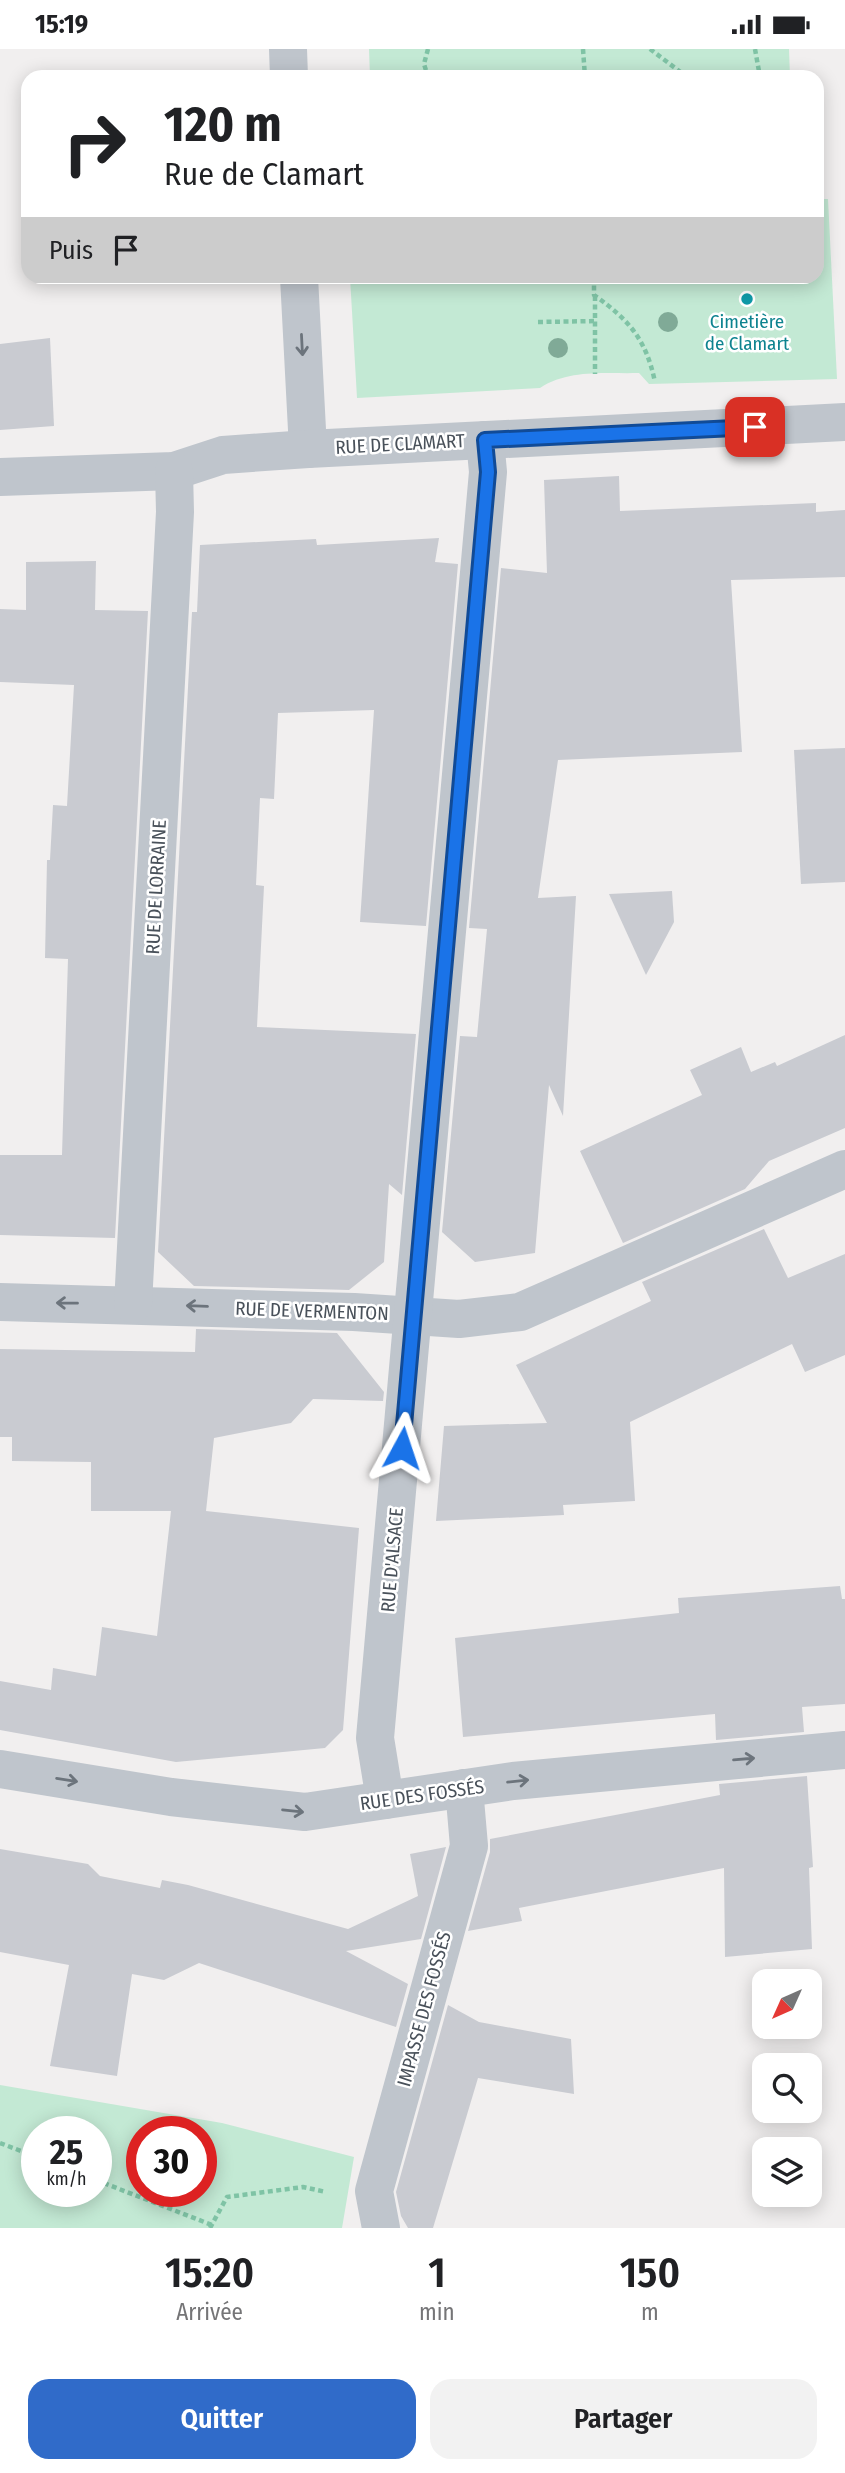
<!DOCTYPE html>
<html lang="fr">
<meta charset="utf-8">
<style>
body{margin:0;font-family:"Fira Sans Condensed",sans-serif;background:#f2f2f2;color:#202124;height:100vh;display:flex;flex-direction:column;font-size:26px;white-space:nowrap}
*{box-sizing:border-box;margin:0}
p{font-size:23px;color:#757577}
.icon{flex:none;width:38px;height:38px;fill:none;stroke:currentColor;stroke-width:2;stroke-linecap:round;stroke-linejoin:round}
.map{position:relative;height:2179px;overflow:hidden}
.panel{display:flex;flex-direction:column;background:#fff;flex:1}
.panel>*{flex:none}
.hud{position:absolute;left:21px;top:21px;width:803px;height:214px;border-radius:21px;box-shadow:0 4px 18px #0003;background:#fff;color:#202124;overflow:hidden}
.needle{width:46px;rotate:225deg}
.buttons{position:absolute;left:752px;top:1920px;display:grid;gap:14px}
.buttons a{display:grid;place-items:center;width:70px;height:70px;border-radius:14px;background:#fff;box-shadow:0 4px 18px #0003;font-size:35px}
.speed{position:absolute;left:21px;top:2067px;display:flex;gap:14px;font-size:35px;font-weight:700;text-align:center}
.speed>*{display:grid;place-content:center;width:91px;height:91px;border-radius:50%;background:#fff;box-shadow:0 4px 18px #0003;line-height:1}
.speed small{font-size:18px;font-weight:400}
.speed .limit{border:10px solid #d22;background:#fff;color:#111}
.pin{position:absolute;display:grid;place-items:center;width:60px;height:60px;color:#fff;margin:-30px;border-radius:14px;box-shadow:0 4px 10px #0006}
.me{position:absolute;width:77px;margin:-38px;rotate:5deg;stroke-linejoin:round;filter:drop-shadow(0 0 5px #0008)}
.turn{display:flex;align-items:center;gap:24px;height:147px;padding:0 28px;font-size:32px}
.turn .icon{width:91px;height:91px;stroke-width:2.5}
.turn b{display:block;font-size:49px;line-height:60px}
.then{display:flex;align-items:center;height:66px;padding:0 28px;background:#0003;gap:14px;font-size:26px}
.eta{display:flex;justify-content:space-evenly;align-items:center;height:119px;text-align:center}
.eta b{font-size:42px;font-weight:600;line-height:49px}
.button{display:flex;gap:14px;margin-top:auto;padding:14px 28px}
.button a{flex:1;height:80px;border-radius:21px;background:#306bc9;color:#fff;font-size:28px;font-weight:600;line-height:80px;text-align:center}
.button a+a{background:#f2f2f2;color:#202124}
.status{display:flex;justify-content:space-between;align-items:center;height:49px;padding:0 35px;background:#fff;direction:ltr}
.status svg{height:19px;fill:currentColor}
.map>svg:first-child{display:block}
</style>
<div class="status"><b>15:19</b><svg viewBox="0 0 49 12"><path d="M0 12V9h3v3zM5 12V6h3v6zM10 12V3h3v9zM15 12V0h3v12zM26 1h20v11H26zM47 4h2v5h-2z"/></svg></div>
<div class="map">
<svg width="845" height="2179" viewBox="0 0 845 2179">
<rect width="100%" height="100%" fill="#f1efef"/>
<g fill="#c3e9d4" fill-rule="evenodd">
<polygon points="369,0 789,0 790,28 370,28"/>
<path d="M 817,150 L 828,150 L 837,330 L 649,335 L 639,324 C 606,325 569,320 540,339 L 357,349 L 350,228 L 817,228 Z"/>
<path d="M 0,2036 L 222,2074 L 354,2108 L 342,2179 L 0,2179 ZM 37,2082 L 96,2082 L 96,2142 L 37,2142 ZM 142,2082 L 201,2082 L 201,2142 L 142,2142 Z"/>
</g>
<g fill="#c9cbd1">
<polygon points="50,289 54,377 0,381 0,295"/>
<polygon points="619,427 620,462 816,454 816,463 845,461 845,528 731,531 742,703 558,711 538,849 576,847 563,1067 549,1036 535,1204 475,1213 442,1183 460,987 477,988 487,880 469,879 501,519 547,524 544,431"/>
<polygon points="439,489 435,513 458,515 426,877 360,873 374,661 278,664 274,750 260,749 256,836 264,837 257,978 416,985 402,1146 389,1135 384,1213 349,1241 194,1237 158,1203 192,563 197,563 200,496 316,490 317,496"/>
<polygon points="96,512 95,561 148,562 115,1189 0,1186 0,1106 62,1106 68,910 45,909 47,811 50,811 53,756 67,757 74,636 0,633 0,560 26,561 26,513"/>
<polygon points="845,699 845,833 801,835 794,701"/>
<polygon points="672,842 674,873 646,926 609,845"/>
<polygon points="845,986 845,1079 769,1112 745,1140 623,1194 580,1102 702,1046 690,1021 741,998 751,1023 775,1013 777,1017"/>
<polygon points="764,1180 788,1229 845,1205 845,1306 805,1323 792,1295 630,1373 635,1452 563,1456 564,1466 436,1472 444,1377 547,1374 516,1316 651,1252 642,1233"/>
<polygon points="196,1280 337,1284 384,1343 383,1352 313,1350 291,1374 214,1389 206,1462 359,1479 343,1681 325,1699 176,1713 0,1681 0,1632 51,1641 53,1619 96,1627 102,1578 157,1587 171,1462 91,1462 91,1413 12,1412 12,1388 0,1388 0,1300 195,1303"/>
<polygon points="840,1537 842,1550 845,1550 845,1655 802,1658 804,1683 716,1691 715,1665 463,1688 455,1589 679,1564 678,1549"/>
<polygon points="807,1727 813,1818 809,1819 812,1900 725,1908 724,1819 519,1859 522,1872 468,1882 490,1803 490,1790 720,1746 719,1735"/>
<polygon points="446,1798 421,1890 346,1902 408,1935 396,1978 199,1914 164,1931 132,1925 117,2027 50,2017 69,1916 0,1903 0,1800 88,1815 100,1827 160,1839 162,1831 188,1836 348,1880 418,1847 410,1805"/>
<polygon points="448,1956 479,1973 571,1990 574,2045 478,2029 433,2179 408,2179 401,2167 396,2143"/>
</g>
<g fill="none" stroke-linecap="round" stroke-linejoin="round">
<g stroke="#7fc3a5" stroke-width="4.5" stroke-dasharray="5 3.5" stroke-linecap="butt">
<polyline points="428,0 424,15 428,28"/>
<polyline points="583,0 585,28"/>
<polyline points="650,0 687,28"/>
<polyline points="755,0 760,28"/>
<path d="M 594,228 L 594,246 C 629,271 646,290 655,333"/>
<polyline points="595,247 595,325"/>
<polyline points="538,273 597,272"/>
<polyline points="0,2094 37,2108"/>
<polyline points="96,2131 212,2176"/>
<polyline points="210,2179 227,2148 303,2138 326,2143"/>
</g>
<g stroke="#bfc5cc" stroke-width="38">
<polyline points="288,0 289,28"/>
<polyline points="299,228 308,400"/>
<polyline points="0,428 174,422 223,406 308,400 845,373"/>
<polyline points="0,1253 354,1263 459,1270 520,1263 845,1120"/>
<polyline points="133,1255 175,463 174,422"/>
<polyline points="0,1720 171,1748 305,1763 513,1732 845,1701"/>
<polyline points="385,1751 375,1689 488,423 485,391"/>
<polyline points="381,2179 374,2142 469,1797 464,1739"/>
</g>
</g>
<g fill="#80aa97">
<circle cx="668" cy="273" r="10"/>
<circle cx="558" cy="299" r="10"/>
</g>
<defs><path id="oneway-shaft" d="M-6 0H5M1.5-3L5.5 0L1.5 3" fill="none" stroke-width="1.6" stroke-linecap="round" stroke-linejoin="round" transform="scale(1.75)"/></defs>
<g stroke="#6c747c">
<use href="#oneway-shaft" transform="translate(302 296) rotate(87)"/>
<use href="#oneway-shaft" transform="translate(67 1254) rotate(-179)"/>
<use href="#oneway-shaft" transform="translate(197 1257) rotate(-178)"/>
<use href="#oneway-shaft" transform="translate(744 1710) rotate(-5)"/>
<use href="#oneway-shaft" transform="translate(67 1731) rotate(9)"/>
<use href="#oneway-shaft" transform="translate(518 1732) rotate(-6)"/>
<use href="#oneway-shaft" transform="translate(293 1762) rotate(6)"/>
</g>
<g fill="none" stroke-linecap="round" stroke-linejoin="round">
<g stroke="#114b97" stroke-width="18">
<polyline id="route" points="402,1399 488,423 485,391 755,378"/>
</g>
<use href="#route" stroke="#1a73e8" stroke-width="12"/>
</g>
<circle fill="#0f9aa8" stroke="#fff" stroke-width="2.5" cx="747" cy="250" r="7"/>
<g text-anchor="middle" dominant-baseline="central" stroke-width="5" stroke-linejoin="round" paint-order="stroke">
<g font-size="19" fill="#0d838f" stroke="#fff">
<text x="747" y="272">Cimetière<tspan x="747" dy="22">de Clamart</tspan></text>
</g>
<g font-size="19" fill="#49515a" stroke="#fff">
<text transform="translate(400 395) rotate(-3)">RUE DE CLAMART</text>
<text transform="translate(156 838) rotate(-87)">RUE DE LORRAINE</text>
<text transform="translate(312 1262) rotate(2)">RUE DE VERMENTON</text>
<text transform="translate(392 1511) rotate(-85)">RUE D'ALSACE</text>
<text transform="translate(422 1746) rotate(-8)">RUE DES FOSSÉS</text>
<text transform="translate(424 1960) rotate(-75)">IMPASSE DES FOSSÉS</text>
</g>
</g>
</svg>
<div class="buttons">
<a><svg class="needle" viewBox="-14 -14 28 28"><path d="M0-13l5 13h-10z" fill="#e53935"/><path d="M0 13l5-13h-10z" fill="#757577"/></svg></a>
<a><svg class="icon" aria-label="search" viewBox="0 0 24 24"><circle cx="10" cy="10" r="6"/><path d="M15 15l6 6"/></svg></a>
<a><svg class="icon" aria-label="layers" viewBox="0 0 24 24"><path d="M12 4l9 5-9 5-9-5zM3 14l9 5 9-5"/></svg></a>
</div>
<div class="speed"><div>25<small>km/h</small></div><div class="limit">30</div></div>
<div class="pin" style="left:755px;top:378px;background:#d93025"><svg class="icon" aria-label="arrive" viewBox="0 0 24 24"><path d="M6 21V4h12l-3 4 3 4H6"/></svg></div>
<svg class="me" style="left:402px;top:1399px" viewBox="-20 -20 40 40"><path d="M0-17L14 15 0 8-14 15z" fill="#1a73e8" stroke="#fff" stroke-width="4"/></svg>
<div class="hud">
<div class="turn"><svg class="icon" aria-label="right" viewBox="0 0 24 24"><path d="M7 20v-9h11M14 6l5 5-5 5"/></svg><div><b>120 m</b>Rue de Clamart</div></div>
<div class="then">Puis<svg class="icon" aria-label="arrive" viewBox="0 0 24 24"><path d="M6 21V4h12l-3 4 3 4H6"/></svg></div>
</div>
</div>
<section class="panel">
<div class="eta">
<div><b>15:20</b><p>Arrivée</p></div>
<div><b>1</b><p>min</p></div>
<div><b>150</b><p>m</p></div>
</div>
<div class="button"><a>Quitter</a><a>Partager</a></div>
</section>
